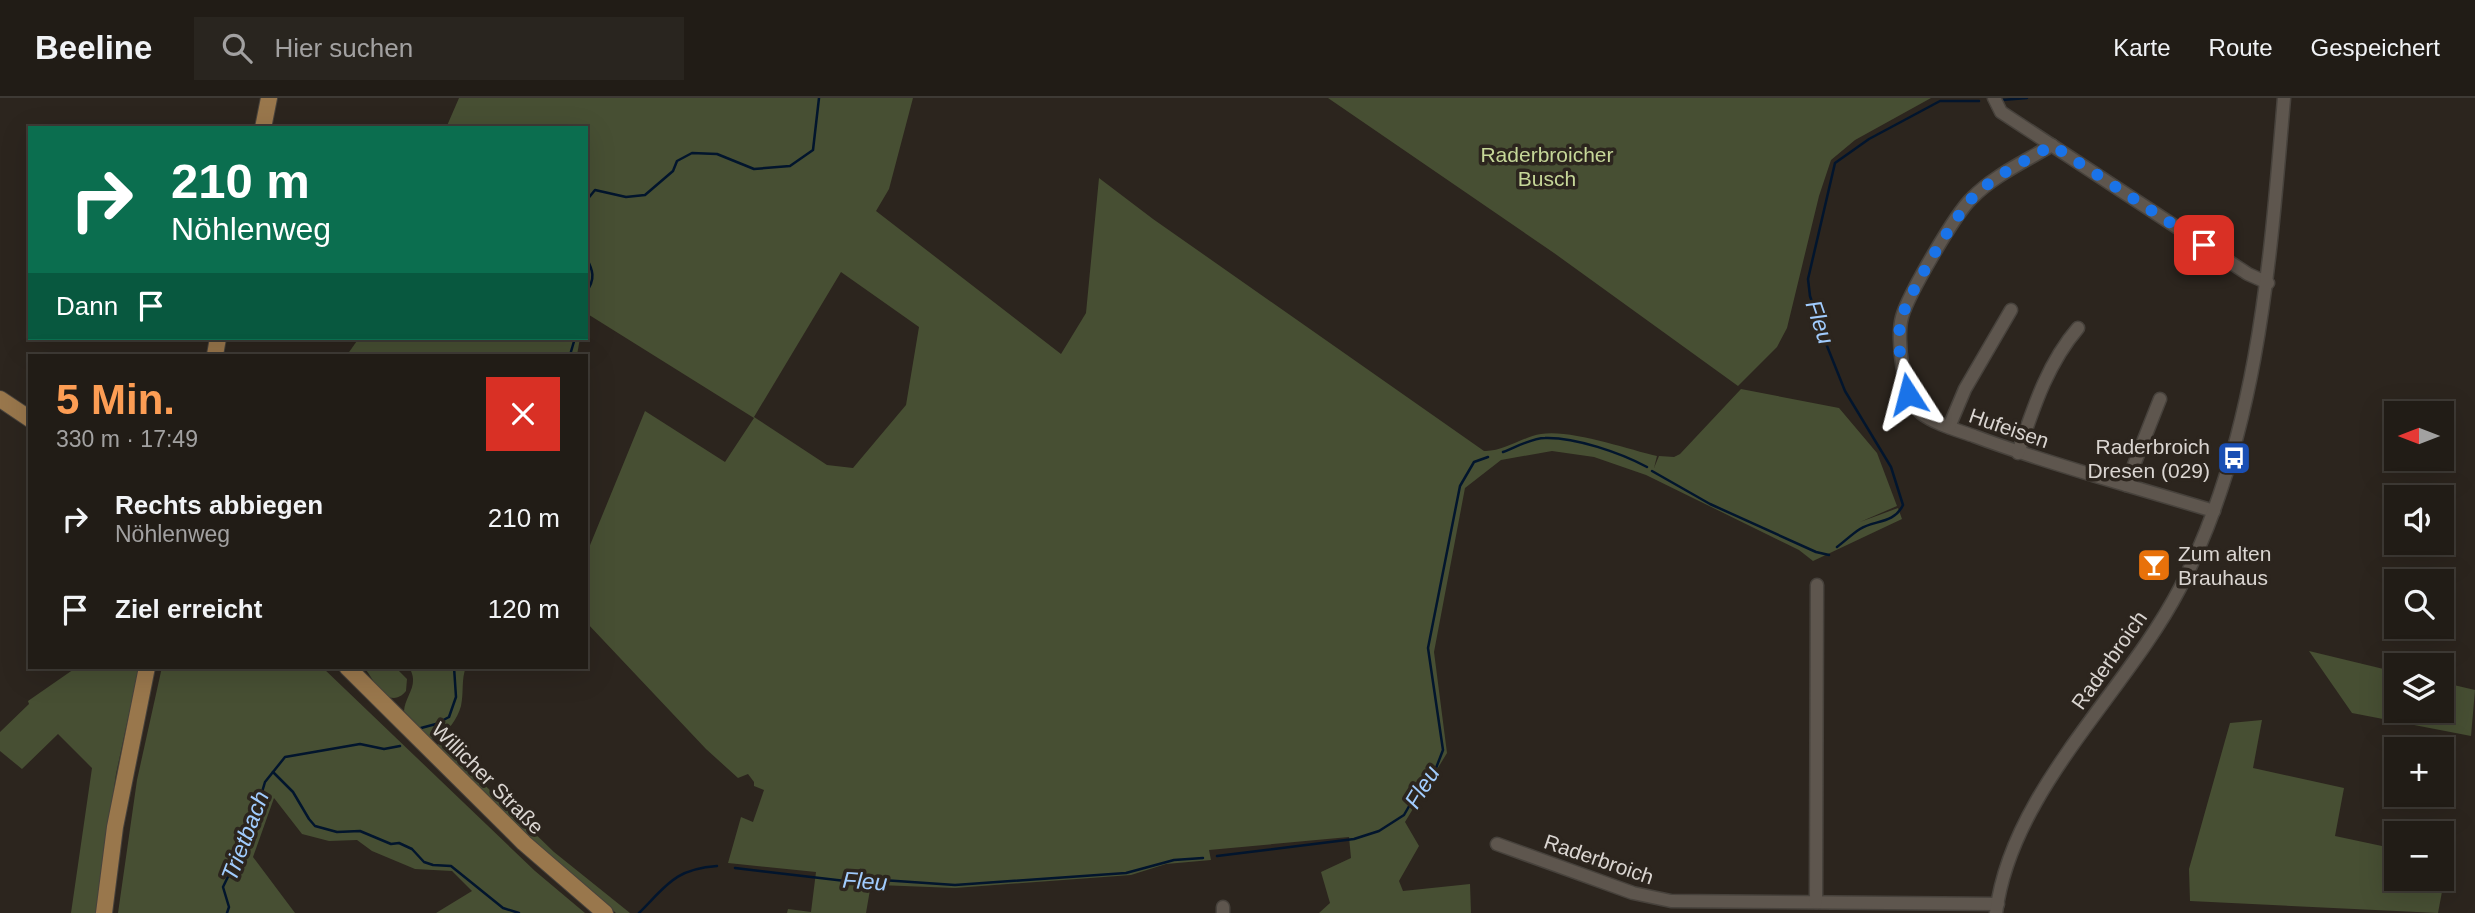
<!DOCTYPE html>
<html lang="de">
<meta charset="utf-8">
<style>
body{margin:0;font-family:Arial,sans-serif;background:#29251f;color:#f1f3f6;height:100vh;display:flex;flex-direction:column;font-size:26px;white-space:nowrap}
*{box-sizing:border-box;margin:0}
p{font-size:23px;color:#a2a1a1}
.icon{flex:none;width:38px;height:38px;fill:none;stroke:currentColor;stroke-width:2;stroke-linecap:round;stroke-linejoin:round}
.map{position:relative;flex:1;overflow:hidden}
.sheet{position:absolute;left:28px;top:256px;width:560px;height:315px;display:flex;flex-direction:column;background:#211c16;border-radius:0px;box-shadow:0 7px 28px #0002,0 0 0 2px #3e3a35}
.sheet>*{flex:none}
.guide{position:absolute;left:28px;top:28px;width:560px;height:214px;border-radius:0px;box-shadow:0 7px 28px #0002,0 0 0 2px #3e3a35;background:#0b6e4f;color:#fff;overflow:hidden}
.needle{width:46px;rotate:270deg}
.controls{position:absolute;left:2384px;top:303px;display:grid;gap:14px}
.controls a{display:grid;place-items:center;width:70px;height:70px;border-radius:0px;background:#211c16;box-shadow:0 7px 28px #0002,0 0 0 2px #3e3a35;font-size:35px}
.pin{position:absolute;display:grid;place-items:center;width:60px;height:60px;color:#fff;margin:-30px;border-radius:14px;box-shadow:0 4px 10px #0006}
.me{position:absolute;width:77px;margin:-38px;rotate:351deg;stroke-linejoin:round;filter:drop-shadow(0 0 5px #0008)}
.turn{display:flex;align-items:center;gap:24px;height:147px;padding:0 28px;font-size:32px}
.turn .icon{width:91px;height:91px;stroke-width:2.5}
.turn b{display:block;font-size:49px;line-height:60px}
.then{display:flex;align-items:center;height:66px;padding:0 28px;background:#0003;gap:14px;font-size:26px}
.round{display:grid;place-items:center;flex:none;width:74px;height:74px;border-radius:0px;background:#29251f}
.headline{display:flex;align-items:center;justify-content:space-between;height:119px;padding:0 28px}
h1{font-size:42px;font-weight:700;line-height:52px;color:#fc9d54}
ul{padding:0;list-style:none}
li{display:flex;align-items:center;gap:21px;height:91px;padding:0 28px}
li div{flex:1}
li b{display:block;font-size:26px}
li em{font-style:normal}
header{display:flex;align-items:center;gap:42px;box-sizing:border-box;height:98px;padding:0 35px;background:#211c16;border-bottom:2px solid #3e3a35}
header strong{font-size:33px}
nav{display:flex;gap:38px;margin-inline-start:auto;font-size:24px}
.search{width:490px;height:63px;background:#29251f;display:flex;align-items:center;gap:18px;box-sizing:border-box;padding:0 24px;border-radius:0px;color:#a2a1a1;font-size:26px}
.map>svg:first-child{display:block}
</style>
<header>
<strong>Beeline</strong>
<div class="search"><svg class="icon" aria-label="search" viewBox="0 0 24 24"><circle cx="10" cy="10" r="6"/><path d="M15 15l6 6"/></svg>Hier suchen</div>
<nav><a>Karte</a><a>Route</a><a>Gespeichert</a></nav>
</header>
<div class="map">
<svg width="2475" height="815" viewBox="0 0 2475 815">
<rect width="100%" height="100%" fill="#2c251e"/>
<g fill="#474f33" fill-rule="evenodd">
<path d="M 459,0 L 913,0 L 889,91 L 876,113 L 1061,256 L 1086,215 L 1099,80 L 1153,121 L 1484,353 C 1503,354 1522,339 1541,336 C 1570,331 1627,351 1657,358 L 1654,370 L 1659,358 L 1674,359 L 1680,356 L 1741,291 L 1839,310 L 1877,355 L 1897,408 L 1860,424 L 1898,410 L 1902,421 L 1813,463 L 1799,452 L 1646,377 L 1594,359 L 1552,353 L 1501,362 L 1465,390 L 1434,554 L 1447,655 L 1405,724 L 1419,748 L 1399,783 L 1403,793 L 1470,786 L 1471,815 L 1319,815 L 1330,805 L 1321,774 L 1351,760 L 1349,739 L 1209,752 L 1211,762 L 1166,766 L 1131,777 L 955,790 L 878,787 L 872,780 L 866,815 L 787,815 L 788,811 L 811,814 L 816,774 L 728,765 L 741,719 L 753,724 L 764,692 L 754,688 L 754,684 L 748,676 L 738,680 L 706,651 L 586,524 L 586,457 L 645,313 L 725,364 L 754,320 L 586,215 L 586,30 L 446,30 ZM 841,174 L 919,229 L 906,307 L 853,370 L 827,367 L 754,319 Z"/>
<polygon points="1328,0 1931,0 1855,42 1831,62 1819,98 1787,230 1777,249 1738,288 1554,155"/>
<polygon points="359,240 580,240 577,257 347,257"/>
<polygon points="2309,553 2396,574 2396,612 2441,612 2441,584 2475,592 2471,638 2352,615"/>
<polygon points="77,569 139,569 116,676 96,815 71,815 92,670 58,636 22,671 0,653 0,634 29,606 28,603"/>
<polygon points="162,569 322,569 535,773 585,815 436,815 472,793 452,773 415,771 372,753 357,742 329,743 302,736 274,700 253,759 295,815 118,815 137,682"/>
<path d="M 364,569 L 396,570 L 407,581 L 406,593 C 388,614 374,582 364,569 Z"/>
<path d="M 405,569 L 466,569 C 461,582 464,594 461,608 C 457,622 449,630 440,641 L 469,672 L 554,754 L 630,815 L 616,815 L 548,756 L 451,664 L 437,648 L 440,641 L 429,640 L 404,613 C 405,598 418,589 411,573 Z"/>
<polygon points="2262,622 2253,670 2344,690 2335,738 2396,751 2396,780 2441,780 2441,761 2448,762 2438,815 2190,803 2189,771 2230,625"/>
</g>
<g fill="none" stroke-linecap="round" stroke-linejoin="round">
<g stroke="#02152d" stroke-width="2.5">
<polyline points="2002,2 2027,0"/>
<polyline points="586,103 595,92 626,99 645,97 673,73 677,63 692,55 717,56 754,71 790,68 813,52 819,0"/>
<path d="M 586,159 C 593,172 596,181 586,194"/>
<polyline points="570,257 575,240"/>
<path d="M 1503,354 C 1516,349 1532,340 1545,340 C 1575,339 1621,355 1647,369"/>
<polyline points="1652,373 1710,406 1816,454 1829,457"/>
<path d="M 1837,449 C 1845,443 1852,436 1860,431 C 1874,422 1894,426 1903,407 L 1891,369 L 1845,293 L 1825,243 L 1810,198 L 1808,181 L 1835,65 L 1869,41 L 1940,3 L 1979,3"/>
<polyline points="421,630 436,626 449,619 456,599 454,569"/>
<polyline points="273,674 293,694 309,721 315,728 337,734 360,733 391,746 399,745 412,751 424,764 433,767 451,768 503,810 519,815"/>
<polyline points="1217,758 1354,741 1379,733 1404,717 1416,696 1431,683 1443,652 1428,550 1460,388 1474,364 1488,359"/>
<polyline points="735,770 854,784 882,782 955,787 1126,775 1174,762 1203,760"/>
<polyline points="227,815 229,809 223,789 251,731 265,684 285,659 360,646 384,651 400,648"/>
<path d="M 639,815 C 667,787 675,771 717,768"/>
</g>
<g stroke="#47423c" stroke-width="15">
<g id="minor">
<polyline points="1994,0 2001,14 2248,176 2268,185"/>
<path d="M 2052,47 C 2026,63 1993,78 1972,100 C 1955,116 1908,197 1902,219 C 1896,240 1903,300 1921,315 C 1935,326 1957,332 1974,338 C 2024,357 2075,372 2126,387"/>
<polyline points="2160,301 2126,387 2214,413"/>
<polyline points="1949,329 1965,291 2011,212"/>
<path d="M 2018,355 C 2033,311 2047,266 2078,230"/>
<polyline points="1497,746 1633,795 1671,803 1998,806"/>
<polyline points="1816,804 1817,487"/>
<polyline points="1223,809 1223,815"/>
<path d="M 1996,815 C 2011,693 2125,596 2180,490 C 2258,339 2270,166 2284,0"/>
</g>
</g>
<g stroke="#47423c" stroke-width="18">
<g id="major">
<polyline points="263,30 269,0"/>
<polyline points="215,257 218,240"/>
<polyline points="0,301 30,321"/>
<polyline points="347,569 524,745 605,815"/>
<polyline points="104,815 115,729 147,569"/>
</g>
</g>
<use href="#minor" stroke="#5e564e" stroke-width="12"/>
<use href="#major" stroke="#99774c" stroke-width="16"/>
</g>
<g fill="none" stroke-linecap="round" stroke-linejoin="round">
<path stroke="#1a73e8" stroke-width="12" stroke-dasharray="0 21.6" d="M 1908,296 C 1902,275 1896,244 1901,222 C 1906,199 1958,113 1975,97 C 1996,77 2027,62 2052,47 L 2204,147"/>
</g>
<defs>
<g id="bus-square" transform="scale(1.75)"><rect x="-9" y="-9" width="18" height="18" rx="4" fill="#1a4fb4" stroke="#2c251e"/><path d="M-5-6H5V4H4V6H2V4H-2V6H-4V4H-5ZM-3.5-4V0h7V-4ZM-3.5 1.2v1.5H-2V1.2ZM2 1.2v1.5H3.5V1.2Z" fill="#fff"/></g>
<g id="bar-square" transform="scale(1.75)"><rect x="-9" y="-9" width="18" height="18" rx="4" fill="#e8710a" stroke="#2c251e"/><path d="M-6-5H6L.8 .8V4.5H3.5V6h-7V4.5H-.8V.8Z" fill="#fff"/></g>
</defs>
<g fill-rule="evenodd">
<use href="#bus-square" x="2234" y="360"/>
<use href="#bar-square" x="2154" y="467"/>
</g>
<g text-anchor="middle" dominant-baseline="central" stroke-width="7" stroke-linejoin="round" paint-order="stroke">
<g font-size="21" fill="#c6d798" stroke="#2c251e">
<text x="1547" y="56">Raderbroicher<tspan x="1547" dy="24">Busch</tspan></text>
</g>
<g font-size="21" fill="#dad5d1" stroke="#2c251e">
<text transform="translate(2009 330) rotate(19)">Hufeisen</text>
<text transform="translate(2109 562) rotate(-55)">Raderbroich</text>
<text transform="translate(488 680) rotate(45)">Willicher Straße</text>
<text transform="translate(1599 761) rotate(19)">Raderbroich</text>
</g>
<g font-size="21" fill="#dad5d1" stroke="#2c251e" text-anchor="end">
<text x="2210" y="348">Raderbroich<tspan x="2210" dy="24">Dresen (029)</tspan></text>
<text x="2178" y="455" text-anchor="start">Zum alten<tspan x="2178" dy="24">Brauhaus</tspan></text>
</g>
<g font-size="23" font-style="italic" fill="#a1ccfe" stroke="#2c251e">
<text transform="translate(1820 224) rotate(71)">Fleu</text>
<text transform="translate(1422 689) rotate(-58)">Fleu</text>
<text transform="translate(245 738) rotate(-69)">Trietbach</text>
<text transform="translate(865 783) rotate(4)">Fleu</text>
</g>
</g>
</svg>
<div class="controls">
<a><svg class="needle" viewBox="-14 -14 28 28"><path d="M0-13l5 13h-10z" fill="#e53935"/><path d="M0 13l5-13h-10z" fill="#a2a1a1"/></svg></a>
<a><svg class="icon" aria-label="sound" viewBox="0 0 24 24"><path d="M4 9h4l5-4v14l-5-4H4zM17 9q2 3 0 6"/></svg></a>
<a><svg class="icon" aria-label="search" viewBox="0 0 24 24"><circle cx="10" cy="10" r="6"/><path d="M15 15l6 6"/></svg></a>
<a><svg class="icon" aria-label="layers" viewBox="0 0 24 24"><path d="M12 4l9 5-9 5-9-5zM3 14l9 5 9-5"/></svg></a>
<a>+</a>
<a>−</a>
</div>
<div class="pin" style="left:2204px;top:147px;background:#d93025"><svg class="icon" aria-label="arrive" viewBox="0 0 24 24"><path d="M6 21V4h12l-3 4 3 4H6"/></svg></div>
<svg class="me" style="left:1908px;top:296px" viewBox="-20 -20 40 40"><path d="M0-17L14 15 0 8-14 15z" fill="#1a73e8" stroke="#fff" stroke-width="4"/></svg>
<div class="guide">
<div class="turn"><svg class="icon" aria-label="right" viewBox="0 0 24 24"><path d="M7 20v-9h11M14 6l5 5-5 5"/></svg><div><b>210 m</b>Nöhlenweg</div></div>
<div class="then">Dann<svg class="icon" aria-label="arrive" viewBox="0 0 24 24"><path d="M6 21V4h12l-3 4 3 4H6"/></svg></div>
</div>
<section class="sheet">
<div class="headline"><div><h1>5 Min.</h1><p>330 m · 17:49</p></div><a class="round" style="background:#d93025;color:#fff"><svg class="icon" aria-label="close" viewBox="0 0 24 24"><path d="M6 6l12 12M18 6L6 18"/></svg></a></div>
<ul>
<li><svg class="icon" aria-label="right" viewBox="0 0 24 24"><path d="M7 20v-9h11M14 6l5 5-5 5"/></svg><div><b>Rechts abbiegen</b><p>Nöhlenweg</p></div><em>210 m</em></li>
<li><svg class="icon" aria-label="arrive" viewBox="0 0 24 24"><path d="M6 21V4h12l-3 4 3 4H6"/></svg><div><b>Ziel erreicht</b></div><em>120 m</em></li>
</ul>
</section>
</div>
